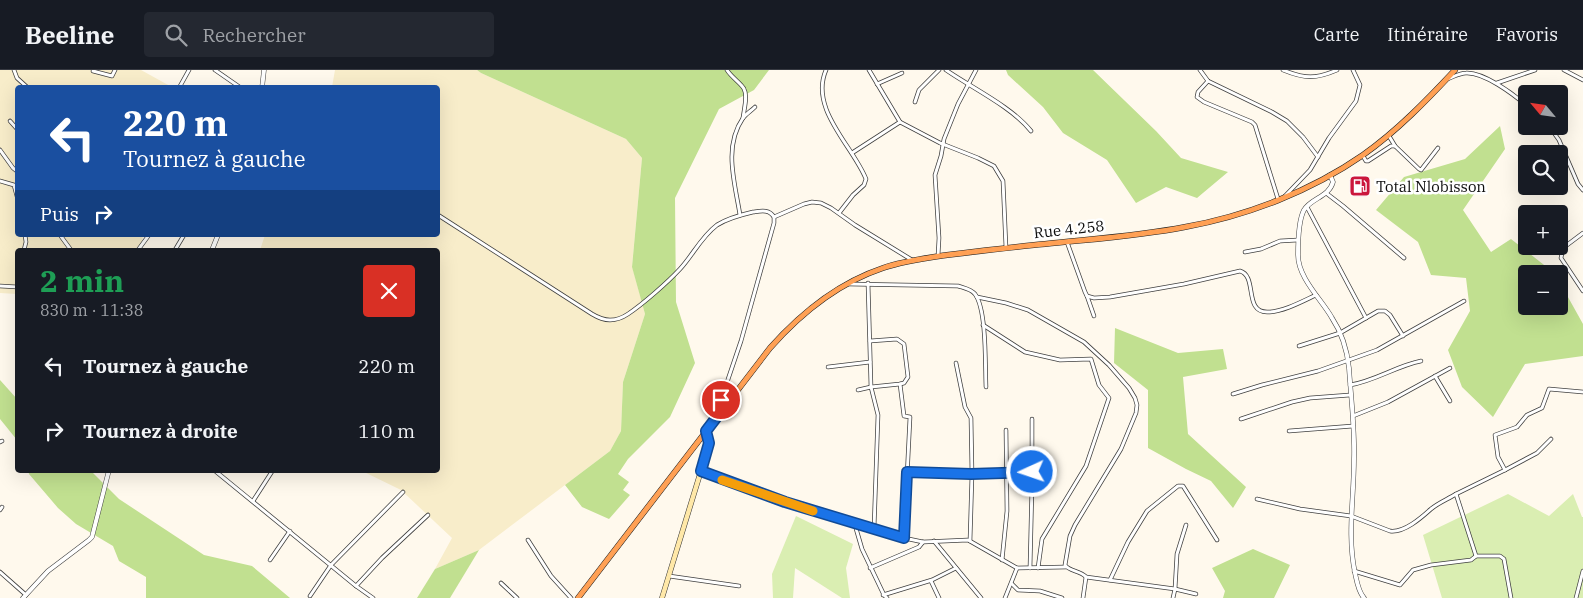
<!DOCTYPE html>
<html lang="fr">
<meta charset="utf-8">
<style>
body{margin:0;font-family:"IBM Plex Serif",serif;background:#242831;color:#f1f3f6;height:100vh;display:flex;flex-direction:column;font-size:19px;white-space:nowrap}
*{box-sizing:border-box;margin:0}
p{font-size:16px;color:#9ea1a6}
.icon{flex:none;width:28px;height:28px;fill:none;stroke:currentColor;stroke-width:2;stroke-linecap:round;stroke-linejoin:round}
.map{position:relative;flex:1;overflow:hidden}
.panel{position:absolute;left:15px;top:178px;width:425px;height:225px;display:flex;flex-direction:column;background:#171b24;border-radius:5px;box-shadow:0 5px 20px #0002}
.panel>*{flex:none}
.top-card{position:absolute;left:15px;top:15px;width:425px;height:152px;border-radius:5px;box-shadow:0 5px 20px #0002;background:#1a4fa0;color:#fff;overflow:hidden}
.needle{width:32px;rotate:299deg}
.buttons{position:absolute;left:1518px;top:15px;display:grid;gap:10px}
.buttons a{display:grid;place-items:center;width:50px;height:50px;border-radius:5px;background:#171b24;box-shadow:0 5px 20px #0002;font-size:25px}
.pin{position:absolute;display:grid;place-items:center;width:42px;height:42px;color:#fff;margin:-21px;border:2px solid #fff;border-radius:50%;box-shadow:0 1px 5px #0007}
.me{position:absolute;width:55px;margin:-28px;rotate:267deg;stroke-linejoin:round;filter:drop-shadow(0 0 4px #0008)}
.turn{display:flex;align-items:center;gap:18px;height:105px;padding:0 25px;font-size:22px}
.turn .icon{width:65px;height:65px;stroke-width:2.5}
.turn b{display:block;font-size:35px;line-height:42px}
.then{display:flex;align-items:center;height:48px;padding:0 25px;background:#0003;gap:10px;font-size:19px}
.round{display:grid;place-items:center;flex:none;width:52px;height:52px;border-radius:5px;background:#242831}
.head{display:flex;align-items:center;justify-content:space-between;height:85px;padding:0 25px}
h1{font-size:30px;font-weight:700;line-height:38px;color:#1e9e55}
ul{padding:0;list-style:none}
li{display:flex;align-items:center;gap:15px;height:65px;padding:0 25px}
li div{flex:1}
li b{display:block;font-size:19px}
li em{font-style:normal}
header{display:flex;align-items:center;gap:30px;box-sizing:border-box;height:70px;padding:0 25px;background:#171b24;border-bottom:1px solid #363941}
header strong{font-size:24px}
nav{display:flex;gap:28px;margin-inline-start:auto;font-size:18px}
.search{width:350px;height:45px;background:#242831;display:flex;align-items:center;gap:12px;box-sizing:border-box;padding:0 18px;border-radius:5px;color:#9ea1a6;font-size:19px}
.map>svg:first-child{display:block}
</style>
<header>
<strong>Beeline</strong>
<div class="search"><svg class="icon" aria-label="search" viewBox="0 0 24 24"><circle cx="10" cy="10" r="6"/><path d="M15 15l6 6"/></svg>Rechercher</div>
<nav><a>Carte</a><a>Itinéraire</a><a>Favoris</a></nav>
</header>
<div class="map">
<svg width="1583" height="528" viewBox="0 0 1583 528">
<rect width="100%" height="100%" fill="#fff9ed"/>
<g fill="#f8edca">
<polygon points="0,0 141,0 170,16 169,18 18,18 18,165 143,165 141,180 18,180 17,224 0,223"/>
<polygon points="335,0 477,0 481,3 626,69 642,88 632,196 645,244 623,312 621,361 610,381 479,480 435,499 452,468 401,420 360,400 438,400 438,180 260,180 265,165 438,165 438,18 332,17"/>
</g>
<g fill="#daeeb2">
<polygon points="1508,424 1549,446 1573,424 1582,447 1583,447 1583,528 1442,528 1423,465"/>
<polygon points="796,446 853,474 846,498 850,528 842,528 795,498 793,528 773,528 772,504"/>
</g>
<g fill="#c1e090">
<polygon points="477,0 769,0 754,20 719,39 675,128 676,232 695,293 670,347 628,389 618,404 629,412 623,420 630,425 609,449 582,437 565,415 610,381 621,361 623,312 645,244 632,197 642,88 626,69 481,3"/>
<polygon points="1006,0 1093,0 1156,61 1181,88 1228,102 1197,128 1166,117 1136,133 1107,90 1063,63 1043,37 1008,5"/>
<polygon points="1500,56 1505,79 1463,140 1491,182 1511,169 1553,202 1555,204 1526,204 1526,236 1559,236 1559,211 1583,254 1583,286 1525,294 1493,347 1462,317 1448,280 1470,241 1466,208 1431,205 1418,172 1376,140 1404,107 1465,89"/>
<polygon points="1115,258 1178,283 1223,279 1227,299 1183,307 1188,364 1246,417 1233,438 1211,411 1186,399 1148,378 1148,320 1114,293"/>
<polygon points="0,310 17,329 17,370 0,349"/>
<polygon points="28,400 90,400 119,429 204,485 252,496 290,528 146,528 146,507 119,491 113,476 76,454 58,438 29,404"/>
<polygon points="1253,479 1290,495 1274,528 1223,528 1225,521 1212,498"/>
<polygon points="479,480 450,528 417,528 435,499"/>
</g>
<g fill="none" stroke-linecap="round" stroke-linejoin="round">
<g stroke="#404040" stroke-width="4.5">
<g id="minor">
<polyline points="14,0 17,8 28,18"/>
<polyline points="215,0 241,18"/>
<path d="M 727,0 C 731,7 742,14 744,19 C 748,26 744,39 743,48"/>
<path d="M 826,0 C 809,39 853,76 866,109 L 864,115 L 853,125 L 839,143"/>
<polyline points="869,0 900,52 940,73 978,88 994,96 1003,111 1006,178"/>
<path d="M 946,0 C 972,18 1012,37 1031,61"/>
<polyline points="1200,0 1208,11 1272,42 1287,51 1303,67 1318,87"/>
<path d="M 1283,0 C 1305,9 1316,9 1337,0"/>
<polyline points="1564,0 1583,10"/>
<polyline points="93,1 112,6 115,0"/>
<path d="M 1447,9 C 1453,7 1460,3 1466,3 C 1484,2 1513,24 1526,35"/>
<polyline points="1208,11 1198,22 1197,27 1204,32 1252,52 1255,55 1278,129"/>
<polyline points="1497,13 1535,0"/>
<polyline points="877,14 902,3"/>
<polyline points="179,18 189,0"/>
<polyline points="915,32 919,20 939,0"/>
<polyline points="10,51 18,60"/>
<polyline points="1549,56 1559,70 1578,114 1583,120"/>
<polyline points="1389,66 1395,76"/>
<polyline points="0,80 13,98 18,102"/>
<polyline points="852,83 900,52"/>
<polyline points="1363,86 1366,91 1368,91 1391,76 1395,76 1419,99 1421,100 1438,78"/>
<polyline points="0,111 14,115 18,130"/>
<polyline points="1326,123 1343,136 1404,188"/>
<polyline points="1285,126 1310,100 1329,68 1356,31 1360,15 1353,0"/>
<polyline points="1307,137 1366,248"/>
<path d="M 438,145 L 592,244 C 597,247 603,250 610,250 C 616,250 622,248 628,244 C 643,234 668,212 680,199 C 693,185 701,167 717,155 C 728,148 740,145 753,142 C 761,141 769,139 774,147 L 774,153 L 741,271 L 721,330 L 719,343"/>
<path d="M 740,145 C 735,113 723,77 743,48 C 746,44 751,41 755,37"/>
<polyline points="774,147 804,134 812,132 821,133 831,138 855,155 912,190"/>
<polyline points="1583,163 1563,178 1561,188 1583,221"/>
<polyline points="60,165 71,180"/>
<path d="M 1067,172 L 1085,222 L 1087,226 L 1094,228 L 1110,227 L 1184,214 L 1240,201 C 1258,206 1243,243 1268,242 C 1283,242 1303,231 1316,225"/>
<polyline points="24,180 26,172 25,165"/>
<polyline points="138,180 149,165"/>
<polyline points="175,180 184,165"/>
<polyline points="1245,182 1261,179 1280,171 1298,170"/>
<polyline points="938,186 939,168 935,105 941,86 944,69 958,34 976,0"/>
<polyline points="868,213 871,317 878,345 874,459"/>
<path d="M 849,214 L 958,216 C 964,218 971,219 975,224 C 987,240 985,296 986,317"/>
<polyline points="0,216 18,217"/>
<polyline points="1087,226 1094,246"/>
<path d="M 977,227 L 1006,233 L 1028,240 L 1084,272 L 1109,295 L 1129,318 L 1135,328 L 1137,335 L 1136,343 L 1121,379 L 1075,455 L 1070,466 L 1065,495 C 1070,502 1080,500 1086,507 L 1083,528"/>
<polyline points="983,255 1025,282 1060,290 1091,289 1099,315 1109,328 1086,396 1042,469 1038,498"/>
<polyline points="1299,276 1340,263 1378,241 1385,241 1390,245 1403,266"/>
<polyline points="956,293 965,337 971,348 972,404 970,471"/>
<polyline points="828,297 870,292"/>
<polyline points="1435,306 1450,331"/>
<polyline points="900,314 904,346 910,347 904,468"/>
<path d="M 1350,315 C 1375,311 1396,296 1421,291"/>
<polyline points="858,320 871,317 900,314 904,313 908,307 904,274 897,269 870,271"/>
<polyline points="1233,324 1262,315 1318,301 1377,280 1464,231"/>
<polyline points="1353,346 1388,332 1450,298"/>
<polyline points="1241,349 1292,332 1310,328 1350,325"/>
<polyline points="1289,361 1353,356"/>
<polyline points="0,372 2,371"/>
<polyline points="214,400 356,516 373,528"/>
<polyline points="1505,400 1498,387 1495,365 1517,357 1527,345 1542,338 1549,319 1583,322"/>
<polyline points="701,401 785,432 904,468 923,472 968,470 1017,498 1066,497"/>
<polyline points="907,402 972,404 1032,403"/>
<path d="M 1257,429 L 1300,439 L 1351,446 L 1390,461 C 1404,463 1421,448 1431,439 C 1438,433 1448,429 1456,424"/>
<polyline points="253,431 273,400"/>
<polyline points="0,440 2,437"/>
<polyline points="855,455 862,479 884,525 887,528"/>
<polyline points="528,470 551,506 571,528"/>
<polyline points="934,471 981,528"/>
<polyline points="270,490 290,461"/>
<polyline points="1002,490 1007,441 1006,360"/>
<polyline points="870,498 919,477 923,472"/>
<polyline points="1030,498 1032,415 1032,349"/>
<polyline points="1354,501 1400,515 1413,500 1431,495 1471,490 1476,486"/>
<polyline points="0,502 26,525"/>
<polyline points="669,506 739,516"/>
<polyline points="1086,507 1175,519 1196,524"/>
<polyline points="1110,510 1128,472 1147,441 1178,416 1183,416 1217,470"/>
<polyline points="931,511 939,528"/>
<polyline points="501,513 517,528"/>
<polyline points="1012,514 1018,520 1040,521 1062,528"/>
<polyline points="356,516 382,488 428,445"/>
<polyline points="883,525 932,510 956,498"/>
<polyline points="310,526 331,495 403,422"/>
<polyline points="1005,528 1017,498"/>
<polyline points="1173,528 1175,519 1177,484 1186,455"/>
<polyline points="1511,528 1504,489 1500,486 1476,486 1456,424 1505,400 1537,383 1551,369"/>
<polyline points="1576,528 1583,501"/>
</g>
</g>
<g stroke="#404040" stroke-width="5">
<g id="tertiary">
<polyline points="262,18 264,0"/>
<path d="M 1330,105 L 1333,112 C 1329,127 1311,128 1304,140 C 1298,151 1298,173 1298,185 C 1298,208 1322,230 1332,248 C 1342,263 1347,280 1349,298 C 1351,328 1355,359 1354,389 C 1354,428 1347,465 1355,503 C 1357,512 1358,521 1364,528"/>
<polyline points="212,180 218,165"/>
<polyline points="23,528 48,501 89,470 92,467 109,400"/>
</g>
</g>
<g stroke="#2f2f2f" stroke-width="5.5">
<polyline id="secondary" points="662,528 708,378 709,367"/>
</g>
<g stroke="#1e1e1e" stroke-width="6">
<path id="trunk" d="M 578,528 L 770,278 C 801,243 838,213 883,198 C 903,191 926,188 947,185 C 980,181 1013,177 1045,174 C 1092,169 1139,166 1185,157 C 1247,146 1311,121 1363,85 C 1397,61 1427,30 1455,0"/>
</g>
<use href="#minor" stroke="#fff" stroke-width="3"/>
<use href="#tertiary" stroke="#fff" stroke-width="4"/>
<use href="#secondary" stroke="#ffe8a8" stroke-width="4.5"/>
<use href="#trunk" stroke="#ffa054" stroke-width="5"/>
</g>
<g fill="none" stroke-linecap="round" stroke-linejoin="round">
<g stroke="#114b97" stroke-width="12">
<polyline id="route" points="721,330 719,344 706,361 709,373 701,401 785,432 904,468 907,402 971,404 1032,402"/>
</g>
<use href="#route" stroke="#1a73e8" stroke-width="9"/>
<polyline stroke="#f59e0b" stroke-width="9" points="722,410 813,441"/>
</g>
<defs>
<g id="fuel-square" transform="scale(1.125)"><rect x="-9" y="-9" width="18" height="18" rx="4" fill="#cb173c" stroke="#fff"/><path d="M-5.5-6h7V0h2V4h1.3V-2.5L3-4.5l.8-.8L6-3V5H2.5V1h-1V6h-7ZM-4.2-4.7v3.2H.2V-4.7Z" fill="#fff"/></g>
</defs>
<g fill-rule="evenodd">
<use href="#fuel-square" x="1360" y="116"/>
</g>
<g text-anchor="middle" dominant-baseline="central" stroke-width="5" stroke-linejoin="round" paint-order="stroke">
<g font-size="15" fill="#0d0d0d" stroke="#fff" text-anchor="start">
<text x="1376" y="116">Total Nlobisson</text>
</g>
<g font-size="15" fill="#0d0d0d" stroke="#fff">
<text transform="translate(1069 159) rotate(-6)">Rue 4.258</text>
</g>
</g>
</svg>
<div class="buttons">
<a><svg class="needle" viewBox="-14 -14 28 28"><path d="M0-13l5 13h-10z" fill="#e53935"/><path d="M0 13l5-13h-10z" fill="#9ea1a6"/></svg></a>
<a><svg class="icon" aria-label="search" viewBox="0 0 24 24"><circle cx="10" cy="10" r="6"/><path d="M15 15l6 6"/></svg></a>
<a>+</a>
<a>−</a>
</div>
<div class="pin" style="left:721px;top:330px;background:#d93025"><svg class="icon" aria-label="arrive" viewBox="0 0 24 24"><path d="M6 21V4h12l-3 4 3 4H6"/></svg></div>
<svg class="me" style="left:1032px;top:402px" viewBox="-20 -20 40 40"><circle r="17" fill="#1a73e8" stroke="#fff" stroke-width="3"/><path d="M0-11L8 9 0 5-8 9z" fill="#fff"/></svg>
<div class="top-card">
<div class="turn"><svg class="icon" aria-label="left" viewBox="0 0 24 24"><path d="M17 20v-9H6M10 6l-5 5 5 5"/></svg><div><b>220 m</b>Tournez à gauche</div></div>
<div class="then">Puis<svg class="icon" aria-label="right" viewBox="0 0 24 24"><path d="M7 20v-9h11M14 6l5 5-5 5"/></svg></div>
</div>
<section class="panel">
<div class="head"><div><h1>2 min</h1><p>830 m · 11:38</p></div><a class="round" style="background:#d93025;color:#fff"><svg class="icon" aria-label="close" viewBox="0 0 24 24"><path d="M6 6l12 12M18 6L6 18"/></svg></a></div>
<ul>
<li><svg class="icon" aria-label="left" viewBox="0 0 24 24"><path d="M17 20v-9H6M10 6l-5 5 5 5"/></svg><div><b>Tournez à gauche</b></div><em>220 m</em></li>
<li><svg class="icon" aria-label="right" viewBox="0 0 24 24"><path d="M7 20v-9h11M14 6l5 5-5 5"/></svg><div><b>Tournez à droite</b></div><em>110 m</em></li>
</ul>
</section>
</div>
